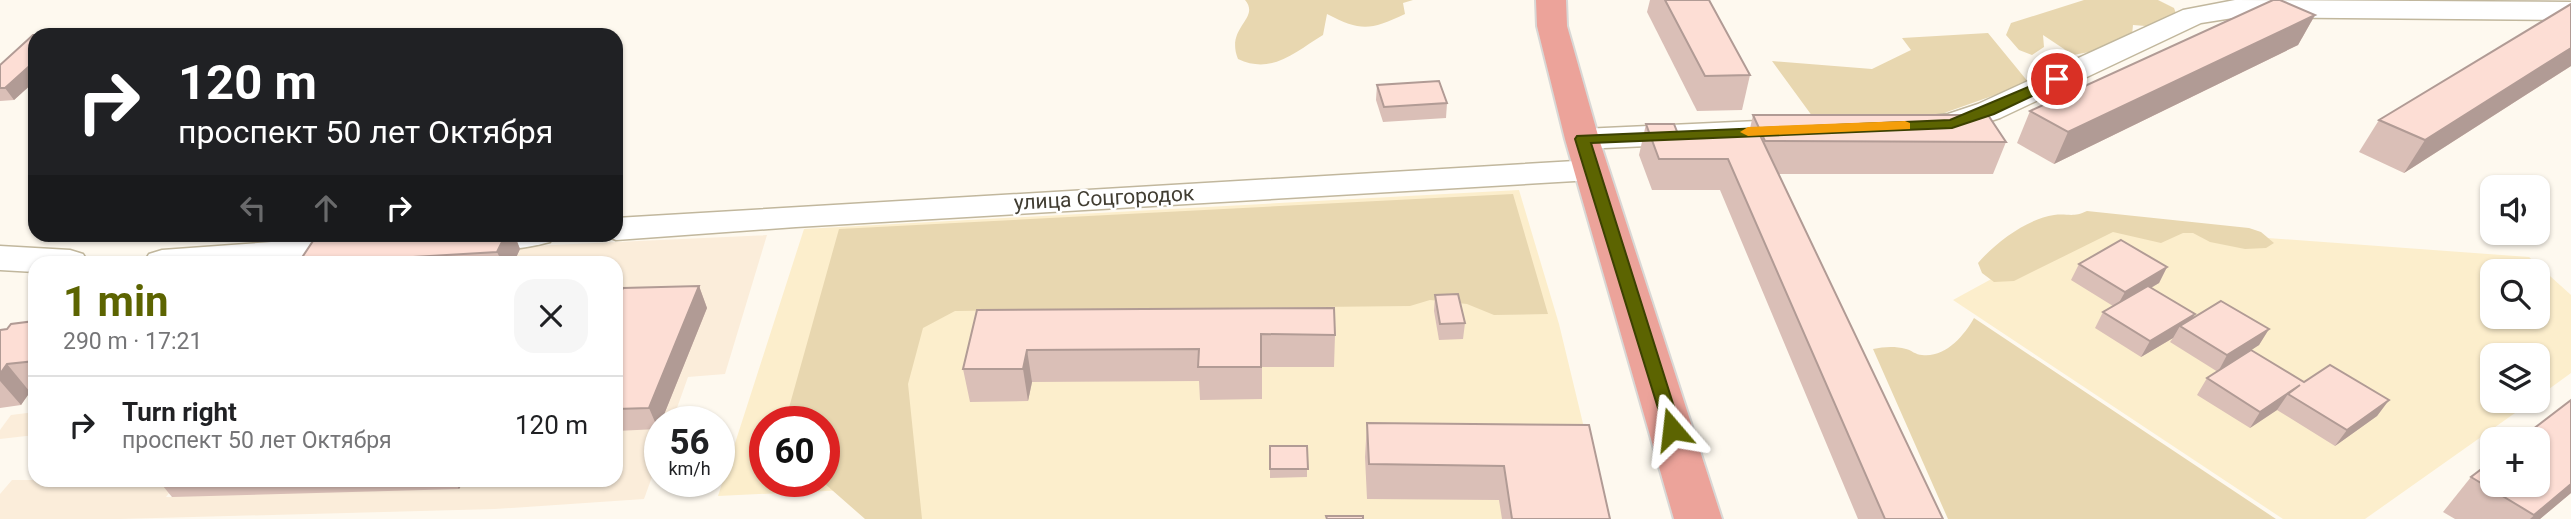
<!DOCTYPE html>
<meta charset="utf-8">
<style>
body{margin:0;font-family:Roboto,sans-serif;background:#f6f6f6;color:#202124;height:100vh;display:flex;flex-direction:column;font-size:26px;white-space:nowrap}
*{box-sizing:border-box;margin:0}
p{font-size:23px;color:#757577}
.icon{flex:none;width:38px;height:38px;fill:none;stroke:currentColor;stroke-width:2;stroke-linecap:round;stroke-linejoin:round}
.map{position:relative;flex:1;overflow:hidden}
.panel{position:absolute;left:28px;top:256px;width:595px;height:231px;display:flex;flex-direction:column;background:#fff;border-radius:21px;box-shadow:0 2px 5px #0004}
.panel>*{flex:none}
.hud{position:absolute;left:28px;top:28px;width:595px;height:214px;border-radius:21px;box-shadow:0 2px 5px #0004;background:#202124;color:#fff;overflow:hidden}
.buttons{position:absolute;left:2480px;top:175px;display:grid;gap:14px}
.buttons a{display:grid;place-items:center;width:70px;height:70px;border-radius:14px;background:#fff;box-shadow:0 2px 5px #0004;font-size:35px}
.speed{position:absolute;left:644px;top:406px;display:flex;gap:14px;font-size:35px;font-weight:700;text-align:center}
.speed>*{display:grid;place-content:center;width:91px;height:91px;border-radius:50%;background:#fff;box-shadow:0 2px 5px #0004;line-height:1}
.speed small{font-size:18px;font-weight:400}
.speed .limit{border:10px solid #d22;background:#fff;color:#111}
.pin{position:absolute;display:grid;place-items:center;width:60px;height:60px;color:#fff;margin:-30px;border:4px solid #fff;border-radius:50%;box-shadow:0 2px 7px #0007}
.me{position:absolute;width:77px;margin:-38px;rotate:343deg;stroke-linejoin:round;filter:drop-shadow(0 0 5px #0008)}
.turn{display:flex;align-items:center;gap:24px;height:147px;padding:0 35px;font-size:32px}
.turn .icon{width:91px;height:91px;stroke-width:2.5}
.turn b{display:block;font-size:49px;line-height:60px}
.lanes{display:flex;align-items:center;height:66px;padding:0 35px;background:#0003;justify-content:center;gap:35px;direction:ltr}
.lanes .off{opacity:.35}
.round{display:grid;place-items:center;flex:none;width:74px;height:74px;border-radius:21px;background:#f6f6f6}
.headline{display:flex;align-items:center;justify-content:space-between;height:119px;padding:0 35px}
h1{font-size:42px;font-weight:700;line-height:52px;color:#5c6401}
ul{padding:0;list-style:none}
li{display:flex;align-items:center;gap:21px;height:98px;padding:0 35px;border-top:2px solid #e0e0e0}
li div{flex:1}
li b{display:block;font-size:26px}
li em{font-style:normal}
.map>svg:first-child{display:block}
</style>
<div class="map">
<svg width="2571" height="519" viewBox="0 0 2571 519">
<rect width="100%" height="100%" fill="#fef9ef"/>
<g fill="#fbedda">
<polygon points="767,235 725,374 688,377 672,422 660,422 660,455 644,499 495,509 120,519 0,519 0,494 12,480 179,480 166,497 172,497 185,480 616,480 616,262 327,262 331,255"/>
<polygon points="35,412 35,435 0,439 0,430 11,415"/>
</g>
<g fill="#fceecc" fill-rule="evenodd">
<path d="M 1519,190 L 1559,324 L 1606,519 L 884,519 L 890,488 L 718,496 L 804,229 ZM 765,422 L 824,422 L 824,481 L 765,481 Z"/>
<path d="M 2090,225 L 2529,257 L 2571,295 L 2571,373 L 2538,397 L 2538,355 L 2492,355 L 2492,401 L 2532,401 L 2365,519 L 2283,519 L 1953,300 ZM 2492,271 L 2538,271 L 2538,317 L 2492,317 Z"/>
</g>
<g fill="#e8d7b0">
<path d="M 1245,0 L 1413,0 L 1403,3 L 1405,14 C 1370,30 1362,32 1327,14 L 1323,35 C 1295,52 1272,75 1238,59 C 1225,27 1261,19 1245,0 Z"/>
<polygon points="2084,0 2158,0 2174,8 2178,19 2158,27 2133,25 2132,35 2095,51 2073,55 2043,35 2044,47 2032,55 2019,50 2006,35 2011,23"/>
<polygon points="1988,33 2029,83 1913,124 1818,124 1772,61 1872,69 1911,50 1902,38"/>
<polygon points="1513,194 1548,314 1494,315 1467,304 1430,300 1410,306 955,311 923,328 908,384 922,519 865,519 824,483 775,485 770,481 824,481 824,422 785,422 839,229"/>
<path d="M 2087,211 L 2249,228 L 2261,232 L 2274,243 L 2266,248 L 2245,249 L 2210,242 L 2193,233 L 2183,233 L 2161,243 L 2113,232 L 2014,281 L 1994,282 L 1982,273 L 1978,263 C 1996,242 2027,219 2054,215 C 2068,213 2072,218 2087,211 Z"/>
<path d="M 1974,318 L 2276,519 L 1948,519 L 1873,349 C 1884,347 1894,346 1906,349 C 1911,350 1916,355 1922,355 C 1945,358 1964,336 1974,318 Z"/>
</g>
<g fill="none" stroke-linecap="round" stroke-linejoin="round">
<g stroke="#c1b79d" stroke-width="3">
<g id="minor">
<polygon points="2235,0 2571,2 2571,20 2239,17 2201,23 2000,118 1952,134 1928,135 1916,132 1912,125 1916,118 1948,114 1978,104 2183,10"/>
<polygon points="1800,119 1812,122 1816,129 1812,136 1800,139 1582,149 1570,146 1566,139 1570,132 1582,129"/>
<polygon points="1592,160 1604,163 1609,170 1604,177 1592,180 796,227 616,240 602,234 616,234 616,218"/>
<path d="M 450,234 L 555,234 L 550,242 C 524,249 477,255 451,248 L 446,240 Z"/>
<polygon points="354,236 367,240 372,248 367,256 315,262 144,262 149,254 162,250"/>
<polygon points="0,246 70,250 83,254 88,262 35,262 35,272 0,270"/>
</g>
</g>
<g stroke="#d9d8d6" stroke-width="4">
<polygon id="major" points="1536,0 1566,0 1567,26 1599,139 1722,519 1674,519 1565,139 1537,26"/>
</g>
<use href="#minor" fill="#fff" fill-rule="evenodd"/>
<use href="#major" fill="#eca39a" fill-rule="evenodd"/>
</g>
<g fill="#dabfb7">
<polygon points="1650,0 1709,0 1750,75 1742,110 1697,111 1647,12"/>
<polygon points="2571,4 2571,66 2404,173 2359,152 2379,120"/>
<polygon points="2315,15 2298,45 2054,164 2017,143 2030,111"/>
<polygon points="35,35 35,81 14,100 0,101 0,65"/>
<polygon points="1377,85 1447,103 1446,118 1383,122 1376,100"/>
<polygon points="1753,115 2006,142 1993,174 1779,174 1943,519 1858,519 1720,190 1652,190 1639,155 1646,124 1678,134 1749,133"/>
<polygon points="403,234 514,234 520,249 514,262 299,262"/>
<polygon points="2079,264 2167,267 2159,283 2151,288 2192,318 2269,329 2259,345 2251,350 2304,382 2389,400 2377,416 2335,446 2277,410 2250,428 2197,395 2207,378 2218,372 2170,342 2173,338 2141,357 2095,328 2103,312 2113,306 2071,280"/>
<polygon points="699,286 707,308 661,422 660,422 658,429 616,431 616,302"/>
<polygon points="1435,295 1465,323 1463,339 1439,340 1434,311"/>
<polygon points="977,310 1335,335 1334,367 1262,367 1262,399 1200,400 1199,381 1032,382 1028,401 970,402 963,369"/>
<polygon points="35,321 35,392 30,392 21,405 0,408 0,330 7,329"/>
<polygon points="1367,423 1589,425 1610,519 1502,519 1499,500 1367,499 1365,457"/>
<polygon points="1270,446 1307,446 1307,477 1270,478"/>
<polygon points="2471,477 2571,493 2540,519 2455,519 2443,512"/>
<polygon points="158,480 465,480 459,489 172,497"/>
</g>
<g fill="#b19b95">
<polygon points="2315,15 2298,45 2054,164 2068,132"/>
<polygon points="2571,48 2571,66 2404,173 2425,140"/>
<polygon points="35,61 35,81 14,100 5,88"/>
<polygon points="506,234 514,234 520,249 514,262 502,262 497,252"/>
<polygon points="2167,267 2159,283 2116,308 2125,292"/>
<polygon points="699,286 707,308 661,422 660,422 658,429 649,408"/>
<polygon points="2195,314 2186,330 2180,326 2173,338 2141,357 2150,341"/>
<polygon points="2269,329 2259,345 2218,372 2227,355"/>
<polygon points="1027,350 1032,382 1028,401 1023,369"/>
<polygon points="7,364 30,392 21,405 0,381 0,374"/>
<polygon points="2288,394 2277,410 2250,428 2260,412"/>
<polygon points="2389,400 2377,416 2335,446 2347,430"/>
<polygon points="454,480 465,480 459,489"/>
<polygon points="2571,484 2571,493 2540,519 2530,519"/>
</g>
<g fill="#fdded5" stroke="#b19b95" stroke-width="2">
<polygon points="1665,0 1709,0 1750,75 1705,76"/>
<polygon points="2273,0 2280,0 2315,15 2068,132 2030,111"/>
<polygon points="2571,4 2571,48 2425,140 2379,120"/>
<polygon points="64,34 63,35 37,35"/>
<polygon points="33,35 35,35 35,61 5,88 0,88 0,65"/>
<polygon points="1439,81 1447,103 1384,107 1377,85"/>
<polygon points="1753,115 1988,115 2006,142 1765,141"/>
<polygon points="1646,124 1674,124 1678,134 1759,133 1943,519 1885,519 1728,159 1659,159"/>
<polygon points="403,234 506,234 497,252 329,262 299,262 313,241"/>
<polygon points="2121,240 2167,267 2125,292 2079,264"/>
<polygon points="699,286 649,408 616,409 616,302 623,288"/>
<polygon points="2148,286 2195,314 2150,341 2103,312"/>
<polygon points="1458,294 1465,323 1440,324 1435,295"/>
<polygon points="2221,301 2269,329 2227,355 2180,326"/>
<polygon points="1334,308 1335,335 1261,334 1261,367 1198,367 1199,349 1027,350 1023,369 963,369 977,310"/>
<polygon points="35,321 35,325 33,327 35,327 35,361 7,364 0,374 0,330 7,329 11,324"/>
<polygon points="2251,350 2304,382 2330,365 2389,400 2347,430 2288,394 2300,385 2260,412 2207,378"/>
<polygon points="2571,400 2571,484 2534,515 2471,477 2492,461 2492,485 2538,485 2538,439 2520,439"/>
<polygon points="1367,423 1589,425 1610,519 1512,519 1504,466 1369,464"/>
<polygon points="1270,446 1307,446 1308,469 1270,469"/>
<polygon points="1326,516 1363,516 1363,519 1327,519"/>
</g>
<polygon fill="#5c6401" stroke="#3c4101" stroke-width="2" points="2057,75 2064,79 2062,82 1994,114 1952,128 1591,143 1681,429 1678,434 1666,434 1575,139 1577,136 1950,120"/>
<polygon fill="#f59e0b" points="1905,121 1910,123 1910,129 1748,136 1740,132 1748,127"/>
<g text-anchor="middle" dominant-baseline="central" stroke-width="5" stroke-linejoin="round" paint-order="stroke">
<g font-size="21" fill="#413d32" stroke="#fff">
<text transform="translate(1104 198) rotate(-3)">улица Соцгородок</text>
</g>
</g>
</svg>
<div class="buttons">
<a><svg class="icon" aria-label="sound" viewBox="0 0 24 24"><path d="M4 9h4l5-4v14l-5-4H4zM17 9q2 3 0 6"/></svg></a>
<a><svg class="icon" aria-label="search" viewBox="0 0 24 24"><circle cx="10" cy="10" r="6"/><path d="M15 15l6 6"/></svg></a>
<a><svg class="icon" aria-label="layers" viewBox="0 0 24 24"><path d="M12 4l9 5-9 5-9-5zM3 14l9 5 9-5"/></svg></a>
<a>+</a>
</div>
<div class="speed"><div>56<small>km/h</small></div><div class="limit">60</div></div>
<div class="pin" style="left:2057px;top:79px;background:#d93025"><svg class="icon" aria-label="arrive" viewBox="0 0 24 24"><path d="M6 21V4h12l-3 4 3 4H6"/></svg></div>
<svg class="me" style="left:1672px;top:429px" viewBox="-20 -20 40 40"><path d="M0-17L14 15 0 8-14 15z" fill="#5c6401" stroke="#fff" stroke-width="4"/></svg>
<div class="hud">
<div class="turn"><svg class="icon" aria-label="right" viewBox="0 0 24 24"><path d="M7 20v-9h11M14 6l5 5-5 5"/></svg><div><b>120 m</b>проспект 50 лет Октября</div></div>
<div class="lanes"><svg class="icon off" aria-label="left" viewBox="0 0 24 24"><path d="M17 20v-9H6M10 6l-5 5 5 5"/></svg><svg class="icon off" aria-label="ahead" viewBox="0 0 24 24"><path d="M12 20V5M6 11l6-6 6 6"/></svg><svg class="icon" aria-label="right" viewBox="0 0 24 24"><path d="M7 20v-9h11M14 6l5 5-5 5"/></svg></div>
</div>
<section class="panel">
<div class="headline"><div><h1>1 min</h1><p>290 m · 17:21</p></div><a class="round"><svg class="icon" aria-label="close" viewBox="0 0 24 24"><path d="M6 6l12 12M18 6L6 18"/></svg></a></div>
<ul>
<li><svg class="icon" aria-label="right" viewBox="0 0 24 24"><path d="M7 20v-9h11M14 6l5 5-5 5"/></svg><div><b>Turn right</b><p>проспект 50 лет Октября</p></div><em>120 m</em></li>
</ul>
</section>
</div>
